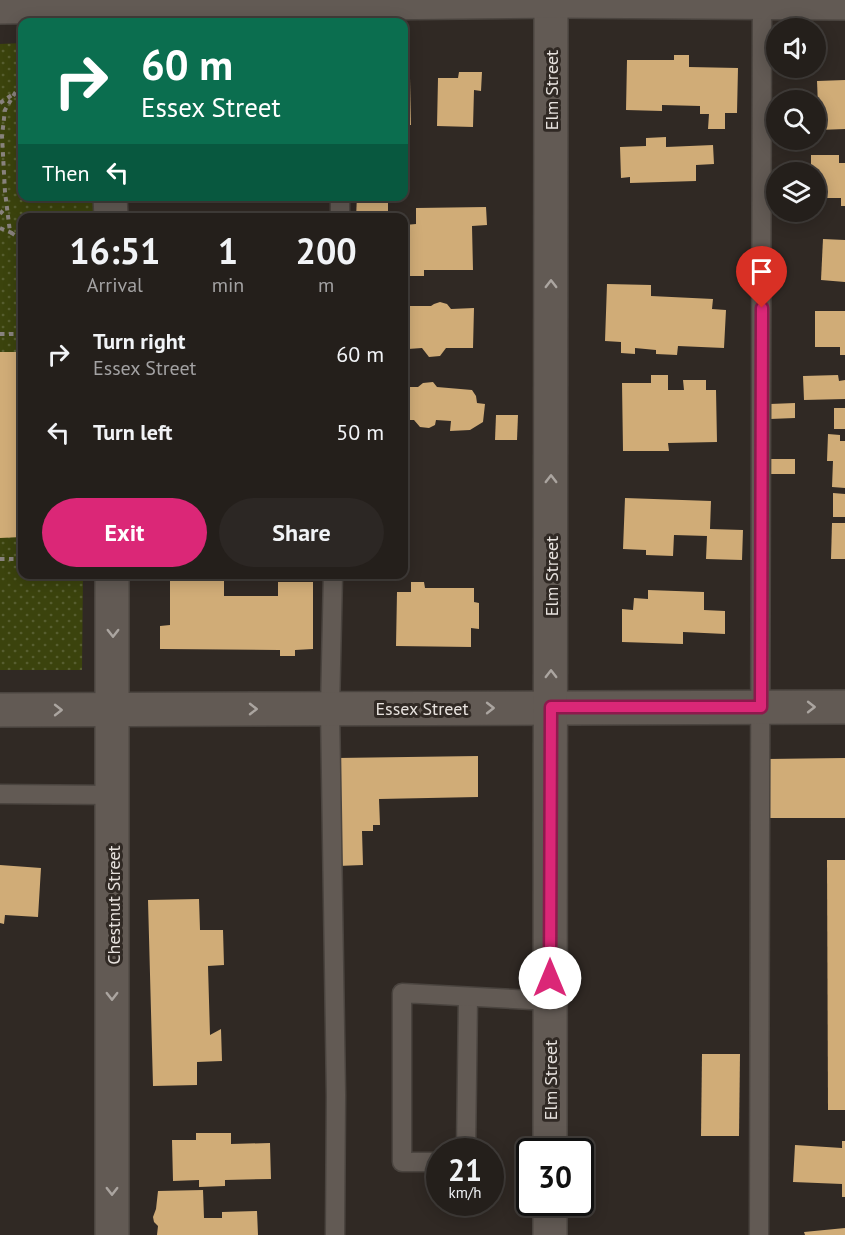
<!DOCTYPE html>
<style>
body{margin:0;font-family:"PT Sans",sans-serif;background:#2c2724;color:#f1f3f6;height:100vh;display:flex;flex-direction:column;font-size:22px;white-space:nowrap}
*{box-sizing:border-box;margin:0}
p{font-size:20px;color:#a3a2a3}
.icon{flex:none;width:33px;height:33px;fill:none;stroke:currentColor;stroke-width:2;stroke-linecap:round;stroke-linejoin:round}
.map{position:relative;flex:1;overflow:hidden}
.details{position:absolute;left:18px;top:213px;width:390px;height:366px;display:flex;flex-direction:column;background:#241f1b;border-radius:12px;box-shadow:0 3px 15px #0003,0 0 0 2px #413d3a}
.details>*{flex:none}
.banner{position:absolute;left:18px;top:18px;width:390px;height:183px;border-radius:12px;box-shadow:0 3px 15px #0003,0 0 0 2px #413d3a;background:#0b6e4f;color:#fff;overflow:hidden}
.controls{position:absolute;left:766px;top:18px;display:grid;gap:12px}
.controls a{display:grid;place-items:center;width:60px;height:60px;border-radius:50%;background:#241f1b;box-shadow:0 3px 15px #0003,0 0 0 2px #413d3a;font-size:30px}
.speed{position:absolute;left:426px;top:1138px;display:flex;gap:12px;font-size:30px;font-weight:700;text-align:center}
.speed>*{display:grid;place-content:center;width:78px;height:78px;border-radius:50%;background:#241f1b;box-shadow:0 3px 15px #0003,0 0 0 2px #413d3a;line-height:1}
.speed small{font-size:15px;font-weight:400}
.speed .limit{border:3px solid #111;border-radius:9px;background:#fff;color:#111}
.pin{position:absolute;display:grid;place-items:center;width:51px;height:51px;color:#fff;margin:-62px -26px;border-radius:50% 50% 50% 0;rotate:-45deg;box-shadow:0 0 6px #0007}
.pin .icon{rotate:45deg}
.me{position:absolute;width:66px;margin:-33px;rotate:0deg;stroke-linejoin:round;filter:drop-shadow(0 0 4px #0008)}
.turn{display:flex;align-items:center;gap:21px;height:126px;padding:0 24px;font-size:27px}
.turn .icon{width:78px;height:78px;stroke-width:2.5}
.turn b{display:block;font-size:42px;line-height:51px}
.then{display:flex;align-items:center;height:57px;padding:0 24px;background:#0003;gap:12px;font-size:22px}
.eta{display:flex;justify-content:space-evenly;align-items:center;height:102px;text-align:center}
.eta b{font-size:36px;font-weight:700;line-height:42px}
.cta{display:flex;gap:12px;margin-top:auto;padding:12px 24px}
.cta a{flex:1;height:69px;border-radius:36px;background:#db2777;color:#fff;font-size:24px;font-weight:700;line-height:69px;text-align:center}
.cta a+a{background:#2c2724;color:#f1f3f6}
ul{padding:0;list-style:none}
li{display:flex;align-items:center;gap:18px;height:78px;padding:0 24px}
li div{flex:1}
li b{display:block;font-size:22px}
li em{font-style:normal}
.map>svg:first-child{display:block}
</style>
<div class="map">
<svg width="845" height="1235" viewBox="0 0 845 1235">
<defs>
<pattern id="green-dots" width="8" height="8" patternUnits="userSpaceOnUse" patternTransform="scale(1.5)"><rect width="8" height="8" fill="#3b430d"/><path d="M2 2h.1M6 6h.1" fill="none" stroke="#575e30" stroke-width="1.8" stroke-linecap="round"/></pattern>
</defs>
<rect width="100%" height="100%" fill="#302924"/>
<polygon fill="url(#green-dots)" points="22,43 22,196 99,197 99,217 22,218 22,574 83,575 82,670 0,670 0,44"/>
<g fill="#d0ac77">
<polygon points="674,55 689,55 689,67 738,68 737,113 725,113 725,129 708,129 709,114 700,114 700,106 662,105 662,111 626,110 627,60 674,60"/>
<polygon points="459,72 482,72 481,91 474,90 473,127 437,126 438,78 458,78"/>
<polygon points="404,78 410,78 411,125 404,125"/>
<polygon points="845,80 845,129 819,130 817,81"/>
<polygon points="773,101 777,101 777,126 775,127"/>
<polygon points="666,137 666,147 713,145 714,164 696,165 696,181 630,183 630,177 621,178 620,147 646,146 646,138"/>
<polygon points="811,155 839,155 839,163 845,163 845,206 841,206 841,198 816,198 816,172 811,172"/>
<polygon points="215,196 322,196 322,199 217,199"/>
<polygon points="357,196 388,196 388,218 356,218"/>
<polygon points="486,207 487,225 472,226 473,270 424,270 424,276 404,276 404,232 405,225 416,224 416,208"/>
<polygon points="823,239 845,240 845,282 821,280"/>
<polygon points="607,284 651,285 651,296 713,299 712,309 726,310 724,348 678,346 677,355 656,354 656,350 635,348 635,354 621,353 621,342 605,341"/>
<polygon points="440,302 447,304 451,309 474,308 473,348 446,348 440,356 429,357 422,348 408,349 408,356 404,356 404,318 410,306 431,306 434,304"/>
<polygon points="815,311 845,311 845,355 840,355 840,347 815,347"/>
<polygon points="0,352 22,352 22,537 0,538"/>
<polygon points="651,375 668,375 668,390 684,390 683,380 706,380 706,390 716,390 717,442 668,443 669,451 623,451 622,383 651,383"/>
<polygon points="838,375 839,381 845,380 845,399 804,400 803,376"/>
<polygon points="433,382 437,387 472,390 476,396 477,403 485,404 483,422 470,430 450,431 451,421 436,420 435,425 429,428 420,427 414,420 404,420 404,387 418,387 423,383"/>
<polygon points="795,403 795,418 770,419 770,404"/>
<rect x="834" y="408" width="11" height="21"/>
<polygon points="496,415 518,415 517,440 495,440"/>
<polygon points="828,434 840,435 840,441 845,441 845,488 832,487 833,461 827,461"/>
<rect x="768" y="459" width="27" height="15"/>
<polygon points="833,493 845,494 845,517 833,517"/>
<polygon points="625,498 711,501 710,529 743,530 742,560 706,559 707,536 674,535 673,556 646,555 646,550 623,549"/>
<polygon points="832,523 845,523 845,559 831,559"/>
<polygon points="170,574 224,574 224,596 278,596 278,582 313,582 313,649 295,650 295,656 280,656 280,650 160,649 160,626 170,625"/>
<polygon points="411,582 424,582 425,588 474,588 474,602 479,603 479,629 471,628 471,647 396,646 397,592 411,592"/>
<polygon points="648,590 704,592 704,610 725,611 725,634 683,632 683,644 622,642 622,609 633,610 634,598 648,599"/>
<polygon points="478,756 478,797 379,799 380,825 373,825 373,831 362,831 363,865 338,866 337,758"/>
<polygon points="845,758 845,818 768,818 767,759"/>
<polygon points="827,860 845,860 845,1110 828,1110"/>
<polygon points="0,865 41,868 38,917 5,915 4,924 0,923"/>
<polygon points="199,899 200,930 223,930 224,965 208,966 210,1035 221,1029 222,1061 197,1062 197,1085 153,1086 148,900"/>
<polygon points="702,1054 740,1054 739,1136 701,1136"/>
<polygon points="196,1133 231,1133 231,1144 270,1143 271,1179 225,1180 225,1186 199,1187 199,1180 173,1181 172,1140 196,1140"/>
<polygon points="842,1141 845,1141 845,1197 842,1197 842,1184 793,1182 795,1145 842,1148"/>
<polygon points="203,1190 204,1218 222,1218 222,1212 257,1211 258,1235 157,1235 158,1226 154,1222 153,1217 156,1209 158,1191"/>
<polygon points="845,1228 845,1235 805,1235 804,1232"/>
</g>
<g fill="none" stroke-linecap="round" stroke-linejoin="round">
<g stroke="#4a443f" stroke-width="21">
<g id="lane">
<polyline points="340,218 340,196"/>
<polyline points="333,574 330,709 336,1095 335,1235"/>
<polyline points="0,794 113,795"/>
<polyline points="466,1152 468,997"/>
<polyline points="440,1162 402,1162 402,993 550,1001"/>
<polyline points="759,1235 762,0"/>
</g>
</g>
<g stroke="#4a443f" stroke-width="36">
<g id="street">
<polyline points="110,196 111,218"/>
<polyline points="0,710 845,707"/>
<polyline points="550,1152 551,0"/>
<polyline points="112,1235 112,574"/>
<polyline points="550,1235 550,1203"/>
</g>
</g>
<g stroke="#4a443f" stroke-width="36">
<polyline id="secondary" points="0,7 559,1 845,3"/>
</g>
<g stroke="#88827d" stroke-width="4" stroke-dasharray="4.5 4.5" stroke-linecap="butt">
<polyline points="22,86 15,93 5,110 2,136 5,192 10,232 22,240"/>
<polyline points="0,103 12,95"/>
<polyline points="0,214 6,207"/>
<polyline points="0,228 12,233"/>
<polyline points="0,334 22,334"/>
<polyline points="0,559 22,559"/>
</g>
<use href="#lane" stroke="#625a54" stroke-width="18"/>
<use href="#street" stroke="#625a54" stroke-width="33"/>
<use href="#secondary" stroke="#625a54" stroke-width="33"/>
</g>
<defs><path id="oneway-chevron" d="M-2-3.5L2.5 0L-2 3.5" fill="none" stroke-width="1.6" stroke-linecap="round" stroke-linejoin="round" transform="scale(1.5)"/></defs>
<g stroke="#aba5a0">
<use href="#oneway-chevron" transform="translate(551 284) rotate(-90)"/>
<use href="#oneway-chevron" transform="translate(551 479) rotate(-90)"/>
<use href="#oneway-chevron" transform="translate(113 633) rotate(90)"/>
<use href="#oneway-chevron" transform="translate(551 674) rotate(-90)"/>
<use href="#oneway-chevron" transform="translate(811 707)"/>
<use href="#oneway-chevron" transform="translate(490 708)"/>
<use href="#oneway-chevron" transform="translate(253 709)"/>
<use href="#oneway-chevron" transform="translate(58 710)"/>
<use href="#oneway-chevron" transform="translate(112 996) rotate(90)"/>
<use href="#oneway-chevron" transform="translate(112 1191) rotate(90)"/>
</g>
<g fill="none" stroke-linecap="round" stroke-linejoin="round">
<g stroke="#8e194d" stroke-width="15">
<polyline id="route" points="550,978 551,707 761,707 762,308"/>
</g>
<use href="#route" stroke="#db2777" stroke-width="10"/>
</g>
<g text-anchor="middle" dominant-baseline="central" stroke-width="6" stroke-linejoin="round" paint-order="stroke">
<g font-size="18" fill="#e7e2de" stroke="#302924">
<text transform="translate(551 90) rotate(-90)">Elm Street</text>
<text transform="translate(551 576) rotate(-90)">Elm Street</text>
<text x="422" y="708">Essex Street</text>
<text transform="translate(113 905) rotate(-90)">Chestnut Street</text>
<text transform="translate(550 1080) rotate(-90)">Elm Street</text>
</g>
</g>
</svg>
<div class="controls">
<a><svg class="icon" aria-label="sound" viewBox="0 0 24 24"><path d="M4 9h4l5-4v14l-5-4H4zM17 9q2 3 0 6"/></svg></a>
<a><svg class="icon" aria-label="search" viewBox="0 0 24 24"><circle cx="10" cy="10" r="6"/><path d="M15 15l6 6"/></svg></a>
<a><svg class="icon" aria-label="layers" viewBox="0 0 24 24"><path d="M12 4l9 5-9 5-9-5zM3 14l9 5 9-5"/></svg></a>
</div>
<div class="speed"><div>21<small>km/h</small></div><div class="limit">30</div></div>
<div class="pin" style="left:762px;top:308px;background:#d93025"><svg class="icon" aria-label="arrive" viewBox="0 0 24 24"><path d="M6 21V4h12l-3 4 3 4H6"/></svg></div>
<svg class="me" style="left:550px;top:978px" viewBox="-20 -20 40 40"><circle r="19" fill="#fff"/><path d="M0-13L10 11 0 6-10 11z" fill="#db2777"/></svg>
<div class="banner">
<div class="turn"><svg class="icon" aria-label="right" viewBox="0 0 24 24"><path d="M7 20v-9h11M14 6l5 5-5 5"/></svg><div><b>60 m</b>Essex Street</div></div>
<div class="then">Then<svg class="icon" aria-label="left" viewBox="0 0 24 24"><path d="M17 20v-9H6M10 6l-5 5 5 5"/></svg></div>
</div>
<section class="details">
<div class="eta">
<div><b>16:51</b><p>Arrival</p></div>
<div><b>1</b><p>min</p></div>
<div><b>200</b><p>m</p></div>
</div>
<ul>
<li><svg class="icon" aria-label="right" viewBox="0 0 24 24"><path d="M7 20v-9h11M14 6l5 5-5 5"/></svg><div><b>Turn right</b><p>Essex Street</p></div><em>60 m</em></li>
<li><svg class="icon" aria-label="left" viewBox="0 0 24 24"><path d="M17 20v-9H6M10 6l-5 5 5 5"/></svg><div><b>Turn left</b></div><em>50 m</em></li>
</ul>
<div class="cta"><a>Exit</a><a>Share</a></div>
</section>
</div>
